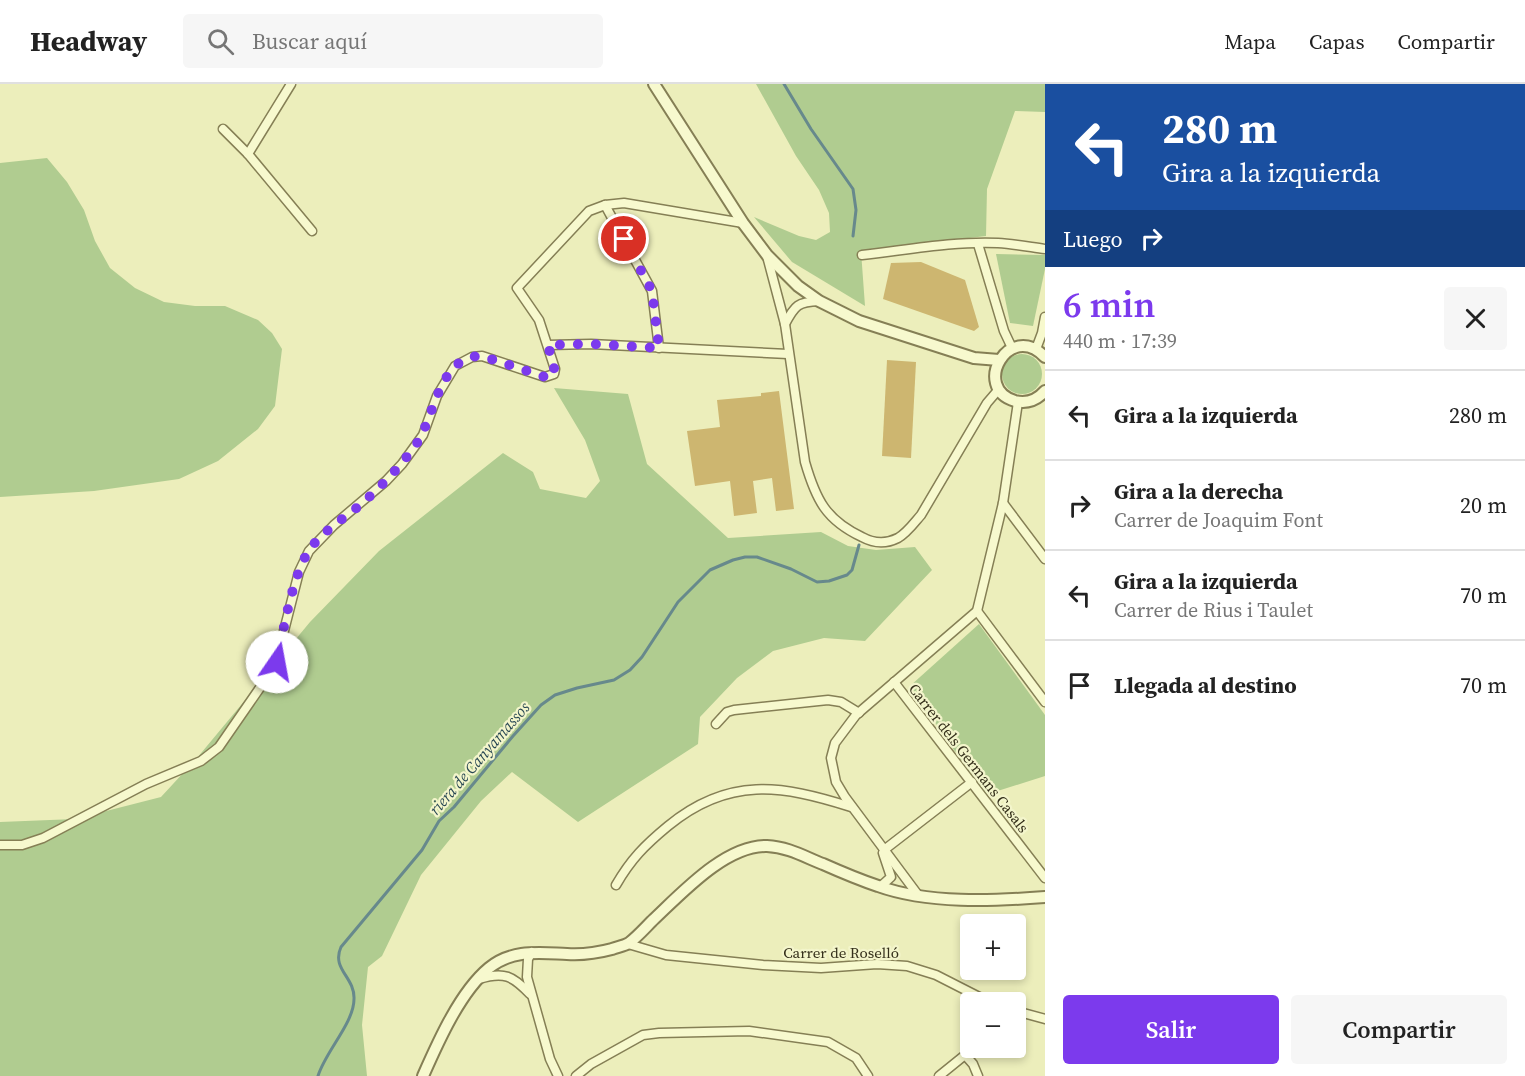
<!DOCTYPE html>
<html lang="es">
<meta charset="utf-8">
<style>
body{margin:0;font-family:"Source Serif 4",serif;background:#f6f6f6;color:#222;height:100vh;display:flex;flex-direction:column;font-size:22px;white-space:nowrap}
*{box-sizing:border-box;margin:0}
p{font-size:20px;color:#767676}
.icon{flex:none;width:33px;height:33px;fill:none;stroke:currentColor;stroke-width:2;stroke-linecap:round;stroke-linejoin:round}
.map{position:relative;flex:1;overflow:hidden}
.sheet{display:flex;flex-direction:column;background:#fff;width:480px}
.sheet>*{flex:none}
.guide{background:#1a4fa0;color:#fff;overflow:hidden}
.fabs{position:absolute;left:960px;top:830px;display:grid;gap:12px}
.fabs a{display:grid;place-items:center;width:66px;height:66px;border-radius:6px;background:#fff;box-shadow:0 3px 9px #0003;font-size:30px}
.pin{position:absolute;display:grid;place-items:center;width:51px;height:51px;color:#fff;margin:-26px;border:3px solid #fff;border-radius:50%;box-shadow:0 2px 6px #0007}
.me{position:absolute;width:66px;margin:-33px;rotate:12deg;stroke-linejoin:round;filter:drop-shadow(0 0 4px #0008)}
.turn{display:flex;align-items:center;gap:21px;height:126px;padding:0 18px;font-size:27px}
.turn .icon{width:78px;height:78px;stroke-width:2.5}
.turn b{display:block;font-size:42px;line-height:51px}
.then{display:flex;align-items:center;height:57px;padding:0 18px;background:#0003;gap:12px;font-size:22px}
.round{display:grid;place-items:center;flex:none;width:63px;height:63px;border-radius:6px;background:#f6f6f6}
.headline{display:flex;align-items:center;justify-content:space-between;height:102px;padding:0 18px}
h1{font-size:36px;font-weight:600;line-height:45px;color:#7c3aed}
.cta{display:flex;gap:12px;margin-top:auto;padding:12px 18px}
.cta a{flex:1;height:69px;border-radius:6px;background:#7c3aed;color:#fff;font-size:24px;font-weight:600;line-height:69px;text-align:center}
.cta a+a{background:#f6f6f6;color:#222}
ul{padding:0;list-style:none}
li{display:flex;align-items:center;gap:18px;height:90px;padding:0 18px;border-top:2px solid #e0e0e0}
li div{flex:1}
li b{display:block;font-size:22px}
li em{font-style:normal}
header{display:flex;align-items:center;gap:36px;box-sizing:border-box;height:84px;padding:0 30px;background:#fff;border-bottom:2px solid #e0e0e0}
header strong{font-size:28px}
nav{display:flex;gap:33px;margin-inline-start:auto;font-size:21px}
.search{width:420px;height:54px;background:#f6f6f6;display:flex;align-items:center;gap:15px;box-sizing:border-box;padding:0 21px;border-radius:6px;color:#767676;font-size:22px}
main{display:flex;flex:1;min-height:0}
.map>svg:first-child{display:block}
</style>
<header>
<strong>Headway</strong>
<div class="search"><svg class="icon" aria-label="search" viewBox="0 0 24 24"><circle cx="10" cy="10" r="6"/><path d="M15 15l6 6"/></svg>Buscar aquí</div>
<nav><a>Mapa</a><a>Capas</a><a>Compartir</a></nav>
</header>
<main>
<div class="map">
<svg width="1045" height="992" viewBox="0 0 1045 992">
<rect width="100%" height="100%" fill="#eceebb"/>
<g fill="#b0cc90">
<polygon points="756,0 1045,0 1045,28 1015,27 987,105 986,152 861,167 865,222 792,178 754,133 799,152 816,156 830,148 829,129 819,106 796,72"/>
<polygon points="47,74 67,98 84,126 95,157 110,184 135,204 164,218 195,222 225,222 258,236 272,249 282,265 275,322 258,345 218,377 179,395 94,407 0,413 0,79"/>
<polygon points="996,170 1045,171 1045,185 1033,242 1010,239"/>
<circle cx="1022" cy="290" r="20"/>
<polygon points="554,304 628,310 647,380 728,454 821,448 848,462 876,466 915,463 932,486 865,557 824,554 773,567 737,594 700,633 698,660 578,738 512,688 481,717 421,791 382,872 368,883 362,941 367,992 0,992 0,738 75,735 161,713 197,674 310,538 379,467 503,369 533,388 540,405 586,414 600,397 585,356"/>
<polygon points="979,540 1045,631 1045,692 985,711 910,602"/>
</g>
<g fill="none" stroke-linecap="round" stroke-linejoin="round">
<g stroke="#67898c" stroke-width="3">
<polyline points="784,0 811,45 853,105 856,126 853,152"/>
<path d="M 318,992 C 325,968 354,939 354,915 C 355,893 331,885 341,863 L 422,766 L 439,737 L 454,723 L 513,652 L 541,621 L 555,611 L 577,604 L 614,596 L 630,586 L 642,573 L 678,518 L 710,486 L 733,476 L 745,473 L 757,473 L 791,485 L 817,498 L 829,497 L 847,491 L 852,486 L 859,461"/>
</g>
</g>
<g fill="#cdb670">
<polygon points="921,178 965,196 979,243 974,247 883,215 891,179"/>
<polygon points="887,276 916,278 911,374 882,372"/>
<polygon points="779,307 794,425 776,427 772,394 753,397 757,429 734,432 730,397 695,402 687,347 720,343 717,316 761,312 761,309"/>
</g>
<g fill="none" stroke-linecap="round" stroke-linejoin="round">
<g stroke="#857f55" stroke-width="11">
<g id="minor">
<polyline points="223,45 248,70 312,147"/>
<polyline points="248,70 291,0"/>
<polyline points="605,121 652,207 659,264"/>
<polyline points="978,160 1004,247 1012,264"/>
<path d="M 862,171 C 907,166 953,157 998,159 C 1014,160 1030,163 1045,165"/>
<path d="M 767,172 L 785,240 L 805,378 C 816,416 826,436 862,453 C 873,459 886,460 898,454 C 907,449 914,439 921,431 L 987,319 L 999,305"/>
<path d="M 785,240 C 795,221 798,218 819,217"/>
<polyline points="548,261 591,260 788,270"/>
<polyline points="1036,265 1042,249 1045,233"/>
<polyline points="1003,419 1045,475"/>
<polyline points="977,527 1045,618"/>
<polyline points="894,598 1045,794"/>
<polyline points="716,640 727,628 734,626 828,616 841,618 859,629"/>
<polyline points="0,761 22,761 43,754 146,700 201,677 219,663 275,582 299,488 309,467 334,441 386,397 402,380 423,351 437,312 455,282 472,273 482,272 545,293 554,290 555,285 539,236 517,204 589,127 605,121 624,119 743,139"/>
<polyline points="884,766 972,698"/>
<path d="M 616,801 C 631,775 645,761 668,742 C 729,692 781,701 851,723"/>
<polyline points="880,803 891,793 883,769"/>
<polyline points="918,811 845,713 836,698 831,674 835,659 856,631 977,527 1003,419 1018,318"/>
<polyline points="628,860 666,871 763,881 821,884 877,880 907,882 936,891 989,918"/>
<polyline points="532,868 528,875 527,893 550,975 558,992"/>
<path d="M 479,895 C 504,887 513,892 530,910"/>
<polyline points="1016,927 1045,935"/>
<polyline points="965,971 973,980 978,992"/>
<polyline points="576,992 591,980 643,951 659,949 749,947 828,958 856,974 868,992"/>
<polyline points="939,992 965,971 970,951"/>
</g>
</g>
<g stroke="#857f55" stroke-width="14">
<g id="tertiary">
<polyline points="654,0 743,139 767,171 798,202 819,217 859,237 974,274 999,276"/>
<path d="M 1045,273 C 1009,236 971,304 1015,317 C 1027,320 1037,316 1045,307"/>
<path d="M 423,992 C 438,958 460,908 489,884 C 512,865 539,869 567,870 C 582,871 597,869 612,865 C 617,863 624,862 629,859 C 637,853 645,844 652,837 C 681,810 725,761 767,762 C 788,763 805,773 823,780 C 841,788 860,796 878,802 C 928,820 993,817 1045,813"/>
</g>
</g>
<use href="#minor" stroke="#f7f9ce" stroke-width="8"/>
<use href="#tertiary" stroke="#f7f9ce" stroke-width="10"/>
</g>
<g fill="none" stroke-linecap="round" stroke-linejoin="round">
<path stroke="#7c3aed" stroke-width="10" stroke-dasharray="0 18" d="M 277,578 C 283,548 292,494 308,468 C 320,449 342,436 359,422 C 380,404 399,384 415,362 C 435,335 438,271 482,272 L 545,293 L 553,292 L 555,288 L 548,261 L 591,260 L 659,264 L 652,207 L 624,155"/>
</g>
<g text-anchor="middle" dominant-baseline="central" stroke-width="4.5" stroke-linejoin="round" paint-order="stroke">
<g font-size="15" fill="#342f1a" stroke="#f3f5cb">
<text transform="translate(969 674) rotate(52)">Carrer dels Germans Casals</text>
<text x="841" y="868">Carrer de Roselló</text>
</g>
<g font-size="16" font-style="italic" fill="#294854" stroke="#f3f5cb">
<text transform="translate(479 674) rotate(-49)">riera de Canyamassos</text>
</g>
</g>
</svg>
<div class="fabs">
<a>+</a>
<a>−</a>
</div>
<div class="pin" style="left:624px;top:155px;background:#d93025"><svg class="icon" aria-label="arrive" viewBox="0 0 24 24"><path d="M6 21V4h12l-3 4 3 4H6"/></svg></div>
<svg class="me" style="left:277px;top:578px" viewBox="-20 -20 40 40"><circle r="19" fill="#fff"/><path d="M0-13L10 11 0 6-10 11z" fill="#7c3aed"/></svg>
</div>
<section class="sheet">
<div class="guide">
<div class="turn"><svg class="icon" aria-label="left" viewBox="0 0 24 24"><path d="M17 20v-9H6M10 6l-5 5 5 5"/></svg><div><b>280 m</b>Gira a la izquierda</div></div>
<div class="then">Luego<svg class="icon" aria-label="right" viewBox="0 0 24 24"><path d="M7 20v-9h11M14 6l5 5-5 5"/></svg></div>
</div>
<div class="headline"><div><h1>6 min</h1><p>440 m · 17:39</p></div><a class="round"><svg class="icon" aria-label="close" viewBox="0 0 24 24"><path d="M6 6l12 12M18 6L6 18"/></svg></a></div>
<ul>
<li><svg class="icon" aria-label="left" viewBox="0 0 24 24"><path d="M17 20v-9H6M10 6l-5 5 5 5"/></svg><div><b>Gira a la izquierda</b></div><em>280 m</em></li>
<li><svg class="icon" aria-label="right" viewBox="0 0 24 24"><path d="M7 20v-9h11M14 6l5 5-5 5"/></svg><div><b>Gira a la derecha</b><p>Carrer de Joaquim Font</p></div><em>20 m</em></li>
<li><svg class="icon" aria-label="left" viewBox="0 0 24 24"><path d="M17 20v-9H6M10 6l-5 5 5 5"/></svg><div><b>Gira a la izquierda</b><p>Carrer de Rius i Taulet</p></div><em>70 m</em></li>
<li><svg class="icon" aria-label="arrive" viewBox="0 0 24 24"><path d="M6 21V4h12l-3 4 3 4H6"/></svg><div><b>Llegada al destino</b></div><em>70 m</em></li>
</ul>
<div class="cta"><a>Salir</a><a>Compartir</a></div>
</section>
</main>
